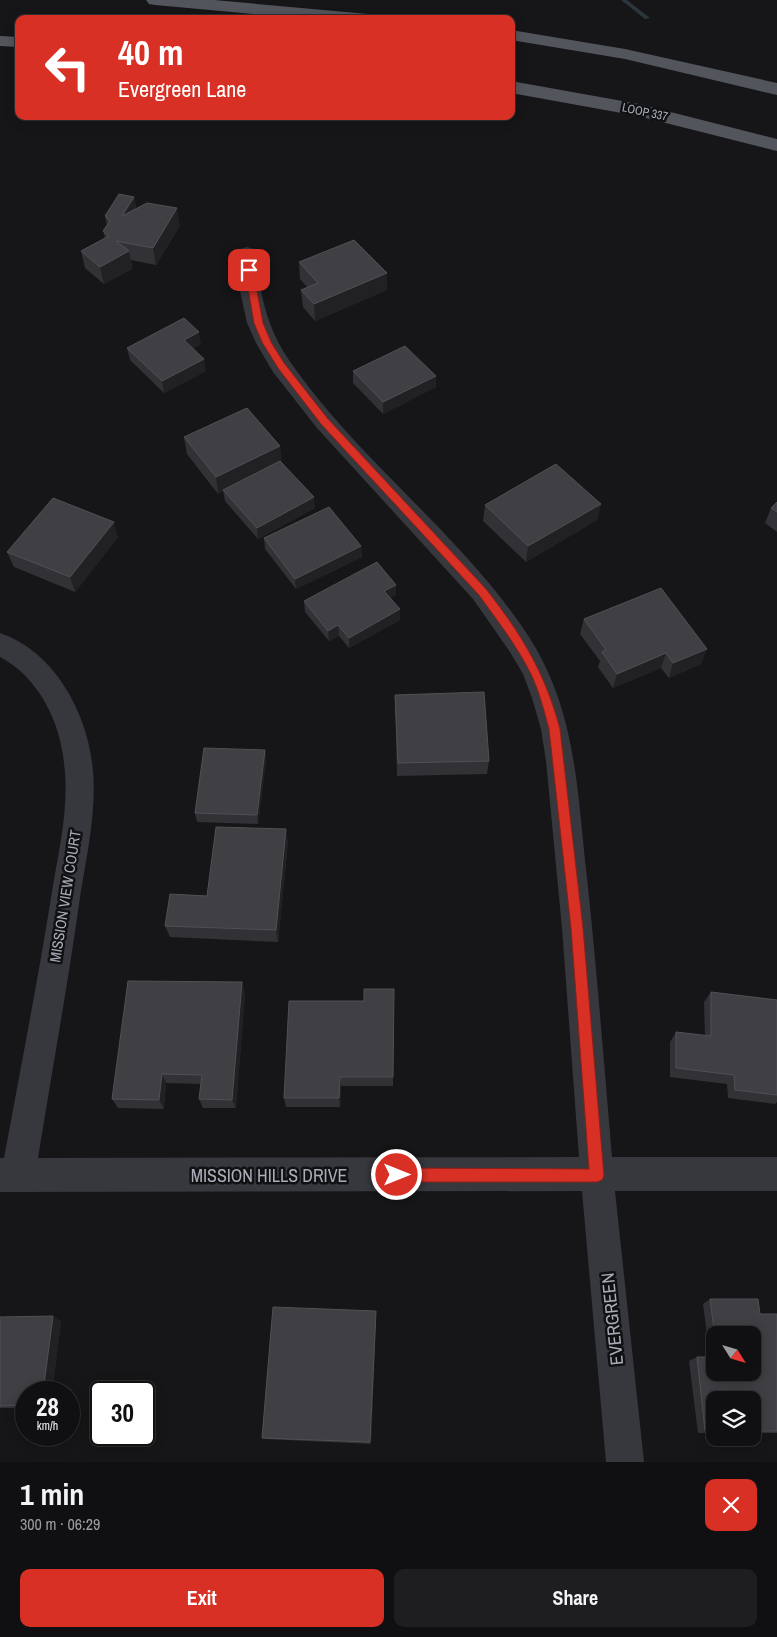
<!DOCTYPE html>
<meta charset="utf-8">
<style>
body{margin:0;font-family:"Archivo Narrow",sans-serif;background:#1e1e20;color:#f1f3f6;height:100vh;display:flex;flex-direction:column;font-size:19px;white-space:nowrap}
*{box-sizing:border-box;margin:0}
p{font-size:16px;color:#9c9d9f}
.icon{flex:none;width:28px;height:28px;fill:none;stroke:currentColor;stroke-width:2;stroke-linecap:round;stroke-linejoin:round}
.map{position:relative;height:1462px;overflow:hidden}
.drawer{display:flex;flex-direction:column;background:#101012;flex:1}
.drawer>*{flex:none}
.banner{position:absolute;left:15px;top:15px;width:500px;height:105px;border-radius:10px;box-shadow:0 2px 12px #0003,0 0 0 1px #303032;background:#d93025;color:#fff;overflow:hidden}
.needle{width:32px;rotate:127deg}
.tools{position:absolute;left:706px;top:1326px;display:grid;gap:10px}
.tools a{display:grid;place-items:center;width:55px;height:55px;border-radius:10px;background:#101012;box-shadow:0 2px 12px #0003,0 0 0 1px #303032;font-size:25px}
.speed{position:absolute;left:15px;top:1381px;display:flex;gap:10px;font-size:25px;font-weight:700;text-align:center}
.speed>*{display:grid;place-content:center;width:65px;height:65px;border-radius:50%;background:#101012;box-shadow:0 2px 12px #0003,0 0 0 1px #303032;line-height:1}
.speed small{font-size:12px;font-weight:400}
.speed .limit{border:2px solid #111;border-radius:8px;background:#fff;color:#111}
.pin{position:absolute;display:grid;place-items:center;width:42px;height:42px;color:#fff;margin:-21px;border-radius:10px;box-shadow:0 2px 8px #0006}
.me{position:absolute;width:55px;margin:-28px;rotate:90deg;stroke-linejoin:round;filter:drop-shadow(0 0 4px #0008)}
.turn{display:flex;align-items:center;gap:18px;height:105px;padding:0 20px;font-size:22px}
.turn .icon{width:65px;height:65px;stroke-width:2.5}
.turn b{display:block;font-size:35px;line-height:42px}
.round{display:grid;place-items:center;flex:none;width:52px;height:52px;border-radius:10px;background:#1e1e20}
.head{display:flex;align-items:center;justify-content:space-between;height:85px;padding:0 20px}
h1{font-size:30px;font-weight:800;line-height:38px}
.action{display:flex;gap:10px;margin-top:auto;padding:10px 20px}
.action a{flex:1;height:58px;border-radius:10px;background:#d93025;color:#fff;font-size:20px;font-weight:800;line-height:58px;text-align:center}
.action a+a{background:#1e1e20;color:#f1f3f6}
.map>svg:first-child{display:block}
</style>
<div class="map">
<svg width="777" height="1462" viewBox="0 0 777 1462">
<rect width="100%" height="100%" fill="#161618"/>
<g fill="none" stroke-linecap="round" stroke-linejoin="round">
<polygon fill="#2c353c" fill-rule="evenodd" points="621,0 627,0 650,18 645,19"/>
<path fill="#37383d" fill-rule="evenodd" d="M 247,247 L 254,249 C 261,259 259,273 260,284 C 264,311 273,337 289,360 C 358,461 462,534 529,637 C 577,712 577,792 587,878 C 597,971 604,1064 612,1157 L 777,1157 L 777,1191 L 615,1191 L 644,1462 L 606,1462 L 582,1191 L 0,1192 L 0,1158 L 4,1158 C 20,1071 37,985 51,898 C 58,853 70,808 64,763 C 60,721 38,677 0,657 L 0,633 C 53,651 85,709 92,762 C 98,807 87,853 80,897 C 68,984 52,1071 38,1158 L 579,1157 L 562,928 L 546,761 L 541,729 L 532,698 L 523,674 L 510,652 L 473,599 L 317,428 L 273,372 L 256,343 L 247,323 L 239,286 L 237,254 L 240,249 Z"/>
<g fill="#53555c" fill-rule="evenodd">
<polygon points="146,0 214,0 368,14 374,15 377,19 306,19 155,5 149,4"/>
<polygon points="511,30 625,49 777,83 777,95 625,59 511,40"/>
<polygon points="0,36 19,37 19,47 0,46"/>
<polygon points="511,81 639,104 777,139 777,151 638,116 511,93"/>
</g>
</g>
<g fill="#323236" fill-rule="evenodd">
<polygon points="134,197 136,208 180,226 156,265 131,260 132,269 104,284 85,268 81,251 105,238 103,231 107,226 105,216"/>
<polygon points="299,262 387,290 315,321 303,307 301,290 307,287 300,279"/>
<polygon points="201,344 193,348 206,371 164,393 130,360 127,348"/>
<polygon points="353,371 436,387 383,414 353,383"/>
<polygon points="184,437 282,463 315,508 258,539 225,501 223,491 218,494 187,454"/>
<polygon points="777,502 777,532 765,523 771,508"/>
<polygon points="601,504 597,520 526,562 483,521 485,505"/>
<polygon points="118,537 75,592 14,567 7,552"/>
<polygon points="264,538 361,546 362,557 296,589 265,549"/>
<polygon points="396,595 390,598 400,620 349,648 339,636 329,641 305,612 304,601"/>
<polygon points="584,619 701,664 669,678 661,668 613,688 598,667 600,661 580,634"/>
<polygon points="395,695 489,761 487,774 397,776"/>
<polygon points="265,750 266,760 258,824 197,822 195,813"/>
<polygon points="288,842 278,942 170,937 165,926"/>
<polygon points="242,982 245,993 236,1108 203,1108 199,1099 201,1084 166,1083 164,1109 118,1108 112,1099"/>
<polygon points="394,989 393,1086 341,1086 340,1107 286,1107 284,1098 364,1001"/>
<polygon points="711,992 777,1000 777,1102 775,1104 728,1098 727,1084 670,1077 670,1042 676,1032 705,1036 704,1002"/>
<path d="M 710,1299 L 760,1314 L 777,1314 L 777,1433 L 752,1433 L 752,1400 L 715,1400 L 715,1433 L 698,1433 L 689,1361 L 697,1357 L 710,1357 L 703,1304 ZM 715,1335 L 752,1372 L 715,1372 Z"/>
<polygon points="376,1316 371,1444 265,1439 262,1438"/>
<polygon points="0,1317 61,1321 52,1392 26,1392 26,1408 0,1408"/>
</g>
<g fill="#212124">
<polygon points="134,197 137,214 122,216"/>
<polygon points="177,208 180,226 156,265 153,248"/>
<polygon points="129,251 132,269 104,284 100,267"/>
<polygon points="387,273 387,290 315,321 314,304"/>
<polygon points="199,332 201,344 186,351 184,340"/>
<polygon points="204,359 206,371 164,393 162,381"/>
<polygon points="436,376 436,387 383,414 383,402"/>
<polygon points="280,446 282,463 218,494 216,477"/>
<polygon points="314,497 315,508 258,539 257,528"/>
<polygon points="601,504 597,520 526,562 528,546"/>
<polygon points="114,522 118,537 75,592 70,577"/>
<polygon points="361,546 362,557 296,589 295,579"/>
<polygon points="396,585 396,595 384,602 384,591"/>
<polygon points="400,609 400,620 349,648 349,638"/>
<polygon points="338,625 339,636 329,641 328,631"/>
<polygon points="707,649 701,664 669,678 673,663"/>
<polygon points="666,653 661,668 613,688 617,674"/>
<polygon points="265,750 266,760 258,824 257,815"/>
<polygon points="286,829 288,842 278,942 276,930"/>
<polygon points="242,982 245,993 236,1108 232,1100"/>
<polygon points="162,1074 166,1083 164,1109 159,1100"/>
<polygon points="340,1077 341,1086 340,1107 339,1098"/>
<polygon points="376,1311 376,1316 371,1444 370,1442"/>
<polygon points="53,1316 61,1321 52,1392 43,1392"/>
</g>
<g fill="#3f3f44" stroke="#4f5156">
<polygon points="119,194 134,197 122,216 147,203 177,208 153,248 116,241 129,251 100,267 81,251 109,236 103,231 110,221 105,216"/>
<polygon points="354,240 387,273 314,304 301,290 318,283 299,262"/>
<polygon points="184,318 199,332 184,340 204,359 162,381 127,348"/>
<polygon points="405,346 436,376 383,402 353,371"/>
<polygon points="247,408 280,446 216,477 184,437"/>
<polygon points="280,461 314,497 257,528 223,490"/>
<polygon points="556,464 601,504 528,546 485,505"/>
<polygon points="53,498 114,522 70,577 7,552"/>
<polygon points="777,502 777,512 771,508"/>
<polygon points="329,507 361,546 295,579 264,538"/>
<polygon points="377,562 396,585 384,591 400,609 349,638 338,625 328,631 304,601"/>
<polygon points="661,588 707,649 673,663 666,653 617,674 602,652 606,650 584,619"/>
<polygon points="484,692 489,761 398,763 395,695"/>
<polygon points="204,748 265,750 257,815 195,813"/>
<polygon points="216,827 286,829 276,930 165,926 170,894 207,896"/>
<polygon points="128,981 242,982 232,1100 199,1099 202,1075 162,1074 159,1100 112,1099"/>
<polygon points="364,989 394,989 393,1077 340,1077 339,1098 284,1098 289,1001 364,1001"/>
<polygon points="711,992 777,1000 777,1095 735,1090 734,1075 676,1068 676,1032 711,1036"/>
<polygon points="710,1299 758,1299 760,1314 777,1314 777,1431 752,1431 752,1400 715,1400 715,1431 705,1431 697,1357 715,1357 715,1372 752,1372 752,1335 715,1335 715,1337"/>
<polygon points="273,1307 376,1311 370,1442 262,1438"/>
<polygon points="53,1316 43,1392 26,1392 26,1405 0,1406 0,1317"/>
</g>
<path fill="#d93025" stroke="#8d1f18" d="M 249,267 L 253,270 L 263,323 L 271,342 L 284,363 L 328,419 L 486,589 C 522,635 545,673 560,729 L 583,928 L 604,1176 L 602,1180 L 597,1182 L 397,1182 L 392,1180 L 390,1175 L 392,1170 L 397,1168 L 589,1169 L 571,928 L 549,729 C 544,710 539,691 531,674 C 517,646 497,620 479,595 L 321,424 L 278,368 L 262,342 L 254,323 L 245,270 Z"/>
<g text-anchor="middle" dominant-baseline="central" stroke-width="5" stroke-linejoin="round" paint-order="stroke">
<g font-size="12" fill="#a8adb8" stroke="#111113">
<text transform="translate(645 112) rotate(12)">LOOP 337</text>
</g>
<g font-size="15" fill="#a8adb8" stroke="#111113">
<text transform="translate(65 896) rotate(-81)">MISSION VIEW COURT</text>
</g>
<g font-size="18" fill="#a8adb8" stroke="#111113">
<text x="269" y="1175">MISSION HILLS DRIVE</text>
<text transform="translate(612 1319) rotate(-96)">EVERGREEN</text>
</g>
</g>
</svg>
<div class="tools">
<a><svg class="needle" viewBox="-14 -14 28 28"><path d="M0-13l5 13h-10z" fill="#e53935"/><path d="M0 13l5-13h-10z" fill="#9c9d9f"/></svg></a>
<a><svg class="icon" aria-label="layers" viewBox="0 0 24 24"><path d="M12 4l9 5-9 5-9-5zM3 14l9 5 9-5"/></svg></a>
</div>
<div class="speed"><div>28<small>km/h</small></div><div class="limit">30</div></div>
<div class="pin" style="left:249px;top:270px;background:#d93025"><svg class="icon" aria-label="arrive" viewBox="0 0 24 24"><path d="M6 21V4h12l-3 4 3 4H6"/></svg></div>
<svg class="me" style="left:397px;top:1175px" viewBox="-20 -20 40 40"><circle r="17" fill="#d93025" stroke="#fff" stroke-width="3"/><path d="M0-11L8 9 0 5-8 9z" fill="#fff"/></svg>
<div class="banner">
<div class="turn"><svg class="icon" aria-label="left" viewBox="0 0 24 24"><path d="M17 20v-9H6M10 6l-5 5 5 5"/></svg><div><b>40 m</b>Evergreen Lane</div></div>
</div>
</div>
<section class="drawer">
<div class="head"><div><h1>1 min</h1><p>300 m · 06:29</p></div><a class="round" style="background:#d93025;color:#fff"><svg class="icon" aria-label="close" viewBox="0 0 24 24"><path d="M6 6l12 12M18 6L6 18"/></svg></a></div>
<div class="action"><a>Exit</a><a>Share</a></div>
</section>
